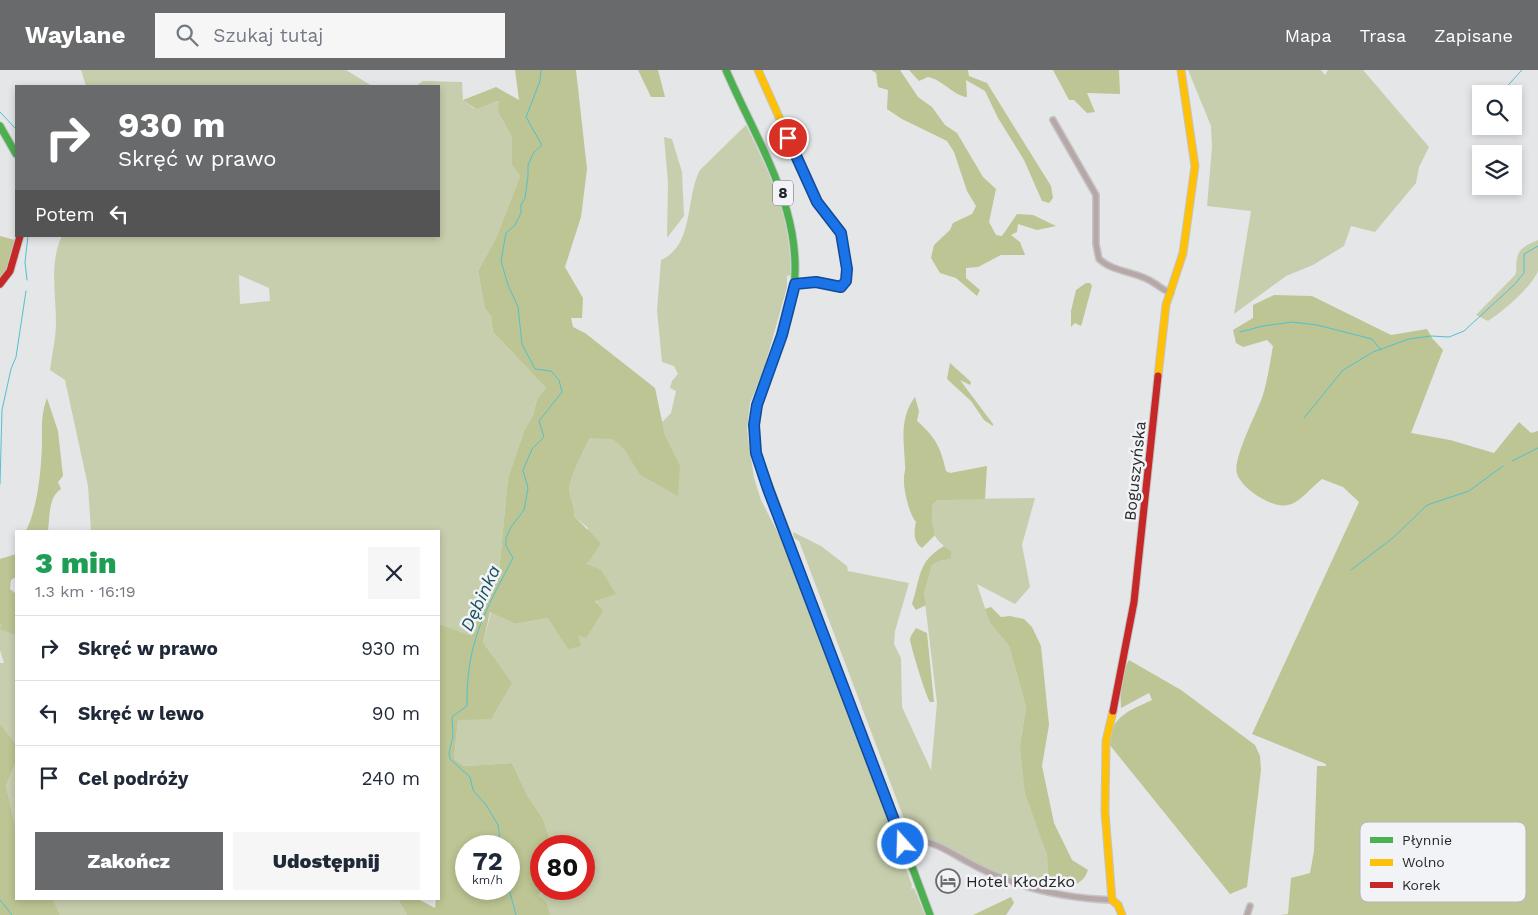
<!DOCTYPE html>
<html lang="pl">
<meta charset="utf-8">
<style>
body{margin:0;font-family:"Work Sans",sans-serif;background:#f6f6f7;color:#1f2937;height:100vh;display:flex;flex-direction:column;font-size:19px;white-space:nowrap}
*{box-sizing:border-box;margin:0}
p{font-size:16px;color:#747a83}
.icon{flex:none;width:28px;height:28px;fill:none;stroke:currentColor;stroke-width:2;stroke-linecap:round;stroke-linejoin:round}
.map{position:relative;flex:1;overflow:hidden}
.panel{position:absolute;left:15px;top:460px;width:425px;height:370px;display:flex;flex-direction:column;background:#fff;border-radius:0px;box-shadow:0 2px 8px #0003}
.panel>*{flex:none}
.top-card{position:absolute;left:15px;top:15px;width:425px;height:152px;border-radius:0px;box-shadow:0 2px 8px #0003;background:#696a6b;color:#fff;overflow:hidden}
.fabs{position:absolute;left:1472px;top:15px;display:grid;gap:10px}
.fabs a{display:grid;place-items:center;width:50px;height:50px;border-radius:0px;background:#fff;box-shadow:0 2px 8px #0003;font-size:25px}
.speed{position:absolute;left:455px;top:765px;display:flex;gap:10px;font-size:25px;font-weight:700;text-align:center}
.speed>*{display:grid;place-content:center;width:65px;height:65px;border-radius:50%;background:#fff;box-shadow:0 2px 8px #0003;line-height:1}
.speed small{font-size:12px;font-weight:400}
.speed .limit{border:8px solid #d22;background:#fff;color:#111}
.pin{position:absolute;display:grid;place-items:center;width:42px;height:42px;color:#fff;margin:-21px;border:2px solid #fff;border-radius:50%;box-shadow:0 1px 5px #0007}
.me{position:absolute;width:55px;margin:-28px;rotate:340deg;stroke-linejoin:round;filter:drop-shadow(0 0 4px #0008)}
.turn{display:flex;align-items:center;gap:18px;height:105px;padding:0 20px;font-size:22px}
.turn .icon{width:65px;height:65px;stroke-width:2.5}
.turn b{display:block;font-size:35px;line-height:42px}
.then{display:flex;align-items:center;height:48px;padding:0 20px;background:#0003;gap:10px;font-size:19px}
.round{display:grid;place-items:center;flex:none;width:52px;height:52px;border-radius:0px;background:#f6f6f7}
.head{display:flex;align-items:center;justify-content:space-between;height:85px;padding:0 20px}
h1{font-size:30px;font-weight:800;line-height:38px;color:#1e9e55}
.primary-button{display:flex;gap:10px;margin-top:auto;padding:10px 20px}
.primary-button a{flex:1;height:58px;border-radius:0px;background:#696a6b;color:#fff;font-size:20px;font-weight:800;line-height:58px;text-align:center}
.primary-button a+a{background:#f6f6f7;color:#1f2937}
ul{padding:0;list-style:none}
li{display:flex;align-items:center;gap:15px;height:65px;padding:0 20px;border-top:1px solid #e0e1e3}
li div{flex:1}
li b{display:block;font-size:19px}
li em{font-style:normal}
header{display:flex;align-items:center;gap:30px;box-sizing:border-box;height:70px;padding:0 25px;background:#696a6b;color:#fff}
header strong{font-size:24px}
nav{display:flex;gap:28px;margin-inline-start:auto;font-size:18px}
.search{width:350px;height:45px;background:#f6f6f7;display:flex;align-items:center;gap:12px;box-sizing:border-box;padding:0 18px;border-radius:0px;color:#747a83;font-size:19px}
.map>svg:first-child{display:block}
</style>
<header>
<strong>Waylane</strong>
<div class="search"><svg class="icon" aria-label="search" viewBox="0 0 24 24"><circle cx="10" cy="10" r="6"/><path d="M15 15l6 6"/></svg>Szukaj tutaj</div>
<nav><a>Mapa</a><a>Trasa</a><a>Zapisane</a></nav>
</header>
<div class="map">
<svg width="1538" height="845" viewBox="0 0 1538 845">
<rect width="100%" height="100%" fill="#e5e6e8"/>
<g fill="#c7cead" fill-rule="evenodd">
<polygon points="81,0 346,0 372,16 86,16"/>
<polygon points="1188,0 1321,0 1325,5 1328,0 1363,0 1429,77 1419,97 1416,113 1375,162 1351,156 1344,176 1313,195 1286,206 1234,244 1251,141 1207,136 1212,77 1211,56"/>
<path d="M 423,11 L 462,12 L 463,30 L 475,39 L 500,31 L 498,42 L 512,67 L 512,95 L 520,106 L 497,166 L 478,201 L 485,239 L 491,246 L 493,262 L 546,318 L 537,329 L 533,345 L 524,361 L 508,408 L 499,502 L 473,521 L 480,531 L 471,567 L 439,554 L 439,461 L 91,461 L 88,416 L 65,310 L 50,300 C 52,284 56,268 56,252 C 56,225 49,192 62,166 L 439,166 L 439,16 L 416,16 ZM 239,205 L 269,218 L 270,231 L 240,234 Z"/>
<path d="M 746,55 C 769,102 793,151 790,205 L 787,206 L 787,217 L 764,299 L 750,333 L 747,360 L 754,408 L 761,430 L 780,467 L 818,561 L 912,815 L 911,819 L 914,818 L 925,845 L 550,845 L 547,832 L 538,825 L 545,819 L 584,819 L 584,776 L 552,776 L 543,749 L 527,725 L 512,693 L 464,696 L 454,689 L 458,650 L 483,573 L 491,542 L 515,554 L 548,548 L 586,567 L 602,541 C 585,517 587,486 588,458 L 574,446 C 575,434 569,428 569,419 C 571,402 583,384 590,368 L 613,368 L 625,379 L 639,404 L 680,395 L 665,365 L 662,352 L 671,343 L 676,321 L 670,318 L 672,311 L 678,304 L 674,296 L 662,292 L 657,240 L 661,190 C 695,175 685,127 700,100 Z"/>
<polygon points="664,67 672,69 682,102 684,146 667,168 668,112"/>
<path d="M 1538,170 C 1538,179 1538,193 1538,201 C 1531,218 1503,241 1488,251 L 1476,245 L 1515,205 C 1518,198 1515,195 1517,189 C 1518,178 1529,174 1538,170 Z"/>
<path d="M 1035,428 L 1022,475 L 1030,517 L 1015,534 L 977,514 L 990,553 L 1009,576 L 1020,615 L 1026,637 L 1020,676 L 1037,755 L 1047,785 L 1048,810 L 1055,816 C 1014,822 977,790 941,774 C 931,769 919,766 909,762 L 799,471 L 794,468 L 793,462 L 821,476 L 847,496 L 848,501 L 909,513 L 895,561 L 894,574 L 901,588 L 902,637 L 931,700 L 937,633 L 924,524 L 932,495 L 940,491 L 951,489 L 951,481 C 930,467 932,460 932,435 L 938,430 L 947,429 Z"/>
<polygon points="0,554 16,556 16,674 0,654 0,593 4,593 0,580"/>
<polygon points="16,691 16,760 6,716"/>
<polygon points="53,829 398,829 407,845 60,845"/>
</g>
<g fill="#bcc593" fill-rule="evenodd">
<path d="M 515,0 L 576,0 L 587,99 L 581,147 L 565,197 L 583,228 L 582,248 L 571,248 L 573,257 L 585,263 L 655,318 L 665,365 L 680,395 L 678,426 L 639,404 L 625,380 L 613,369 L 590,368 C 583,383 571,403 569,419 C 569,427 575,434 574,446 L 601,473 L 587,494 L 601,500 L 616,524 L 595,531 L 603,541 L 586,568 L 578,565 L 581,576 L 568,579 L 548,548 L 515,554 L 490,542 L 483,573 L 512,613 L 491,649 L 458,650 L 454,689 L 464,696 L 512,693 L 527,725 L 543,749 L 552,776 L 541,776 L 541,819 L 545,819 L 538,825 L 547,832 L 550,845 L 407,845 L 398,829 L 418,829 L 435,838 L 436,829 L 439,829 L 439,554 L 471,566 L 480,531 L 473,521 L 499,502 L 508,408 L 524,361 L 533,345 L 537,329 L 546,318 L 493,262 L 491,246 L 485,239 L 478,201 L 497,166 L 520,106 L 512,95 L 512,67 L 498,42 L 499,31 L 476,39 L 463,30 L 496,17 L 519,30 ZM 466,776 L 509,776 L 509,819 L 466,819 Z"/>
<polygon points="638,0 658,0 665,27 651,27"/>
<polygon points="871,0 900,0 918,27 932,37 945,55 957,63 983,107 996,119 989,152 996,165 1002,166 1017,144 1033,145 1056,156 1037,160 1018,154 1017,162 1011,165 1020,172 1025,185 1001,185 978,197 966,198 966,208 980,220 977,226 956,208 940,203 931,188 934,175 950,160 953,153 972,144 976,136 967,121 954,82 947,71 902,49 887,39 888,20 878,17 876,3"/>
<path d="M 909,0 L 968,0 L 969,6 L 987,13 L 1051,116 L 1053,128 L 1049,133 L 1042,131 L 1024,90 L 998,48 L 985,21 L 966,10 L 967,27 C 954,26 943,10 928,7 L 919,11 Z"/>
<polygon points="1053,0 1119,0 1120,24 1087,23 1095,42 1087,43 1074,30 1069,30"/>
<polygon points="0,166 15,170 6,203 0,213"/>
<polygon points="1086,213 1090,213 1092,216 1082,253 1081,256 1075,253 1071,257 1071,241 1076,220"/>
<path d="M 1274,225 L 1312,226 L 1391,265 L 1427,259 L 1432,268 L 1443,280 L 1411,363 L 1450,370 L 1494,383 L 1519,352 L 1531,363 L 1538,361 L 1538,845 L 1281,845 L 1288,844 L 1291,808 L 1310,803 L 1314,781 L 1317,696 L 1326,696 L 1326,694 L 1252,664 L 1359,432 L 1343,417 L 1322,409 C 1299,428 1293,446 1261,428 C 1252,423 1241,414 1237,404 C 1232,389 1257,343 1263,325 C 1268,308 1270,293 1273,276 L 1267,270 L 1243,277 L 1236,273 L 1233,260 L 1253,248 L 1253,235 Z"/>
<polygon points="950,293 971,312 970,315 960,310 993,354 993,356 984,350 971,331 947,309"/>
<path d="M 915,327 L 919,341 L 917,351 C 936,368 940,376 946,401 L 950,403 L 987,396 L 985,429 L 938,430 L 932,435 L 932,453 L 935,465 L 922,478 C 913,472 914,461 916,452 C 909,444 903,418 904,407 C 904,403 906,399 905,395 C 904,370 899,349 915,327 Z"/>
<path d="M 47,328 L 58,361 L 63,406 L 58,412 L 61,419 C 48,427 50,447 48,461 L 26,461 C 38,436 41,402 42,374 C 42,357 41,344 47,328 Z"/>
<path d="M 944,476 L 951,481 L 951,489 L 940,491 L 932,495 L 924,524 L 926,535 L 916,540 L 912,534 C 921,507 917,492 944,476 Z"/>
<polygon points="16,484 16,507 11,510 10,519 16,524 16,565 0,559 2,555 0,554 0,489"/>
<path d="M 991,537 L 1001,547 L 1010,546 L 1024,549 L 1032,557 L 1041,576 L 1049,655 L 1042,696 L 1054,753 L 1072,790 L 1088,800 C 1083,818 1060,821 1048,810 L 1047,785 L 1025,723 L 1020,676 L 1026,637 L 1020,615 L 1009,576 L 990,553 L 985,539 Z"/>
<path d="M 916,558 L 927,563 L 934,632 L 930,632 C 926,627 910,574 910,569 C 911,565 914,561 916,558 Z"/>
<path d="M 1129,590 L 1181,620 L 1255,675 L 1260,686 L 1261,700 L 1247,817 L 1230,824 L 1109,674 C 1111,646 1129,641 1152,630 L 1149,623 L 1121,638 C 1120,621 1120,605 1129,590 Z"/>
<polygon points="0,654 16,674 16,691 6,716 16,760 16,829 53,829 60,845 0,845"/>
<polygon points="1011,827 1014,833 1006,845 973,845"/>
</g>
<g fill="none" stroke-linecap="round" stroke-linejoin="round">
<g stroke="#51c1d2" stroke-width="1">
<polyline points="1500,24 1522,0"/>
<polyline points="0,42 16,59"/>
<polyline points="27,210 25,192 28,166"/>
<polyline points="1240,262 1263,256 1292,252 1317,255 1372,269 1381,280"/>
<polyline points="1304,348 1343,300 1373,282 1409,269 1431,266 1449,267 1464,261 1514,215 1524,203 1524,184 1538,176"/>
<polyline points="1512,391 1538,378"/>
<polyline points="0,414 2,340 11,299 16,287 26,221"/>
<polyline points="1351,500 1394,467 1427,435 1469,421 1503,396"/>
<path d="M 501,776 L 498,755 L 486,735 L 473,720 L 470,707 L 450,689 L 449,683 L 453,667 L 452,647 L 467,636 C 466,572 485,542 513,488 L 506,476 L 506,468 L 511,457 L 524,440 L 528,418 L 523,400 L 532,379 L 544,367 L 539,351 L 562,322 L 559,310 L 551,301 L 535,299 L 522,274 L 518,237 L 508,215 L 501,191 L 506,163 L 515,155 L 521,143 L 521,135 L 525,128 L 528,106 L 528,95 L 534,82 L 542,75 L 526,47 L 540,11 L 541,0"/>
<polyline points="509,819 516,845"/>
<polyline points="0,830 12,845"/>
</g>
<g stroke="#c3c4c5" stroke-width="8">
<g id="street">
<path d="M 1053,50 L 1096,125 L 1096,174 L 1099,189 C 1114,203 1138,201 1154,213 C 1161,217 1163,221 1171,222"/>
<path d="M 903,773 C 924,764 948,781 966,791 C 1012,817 1060,828 1112,830"/>
<polyline points="1247,845 1250,836"/>
</g>
</g>
<g stroke="#c3c4c5" stroke-width="9">
<g id="fast">
<path d="M 726,0 C 759,77 812,152 790,240 C 779,283 749,334 755,378"/>
<polyline points="0,56 16,84"/>
<polyline points="901,767 930,845"/>
</g>
</g>
<g stroke="#c3c4c5" stroke-width="9">
<g id="slow">
<polyline points="758,0 817,132 841,163 847,199 846,211 843,216 833,217 815,212 795,214"/>
<polyline points="1158,306 1166,235 1183,183 1195,96 1181,0"/>
<polyline points="822,558 901,767"/>
<polyline points="1113,641 1106,671 1105,742 1112,830 1118,835 1122,845"/>
</g>
</g>
<g stroke="#c3c4c5" stroke-width="9">
<g id="jam">
<polyline points="0,214 10,201 20,166"/>
<polyline points="755,378 822,558"/>
<polyline points="1113,641 1134,532 1158,306"/>
</g>
</g>
<use href="#street" stroke="#b7a7a7" stroke-width="5"/>
<use href="#fast" stroke="#4caf50" stroke-width="7"/>
<use href="#slow" stroke="#ffc107" stroke-width="7"/>
<use href="#jam" stroke="#c62828" stroke-width="7"/>
</g>
<g fill="none" stroke-linecap="round" stroke-linejoin="round">
<g stroke="#114b97" stroke-width="12">
<polyline id="route" points="788,68 817,132 841,163 847,199 846,211 841,217 816,212 795,214 782,265 757,335 754,355 756,383 768,419 903,774"/>
</g>
<use href="#route" stroke="#1a73e8" stroke-width="9"/>
</g>
<defs>
<g id="hotel-ring" transform="scale(1.25)"><circle r="9.5" fill="#f1f3f6" stroke="#696a6b" stroke-width="1.5"/><path d="M-6-4.5h1.5V1H6V5H4.5V3h-9V5H-6ZM-4 0a1.8 1.8 0 1 1 3.6 0ZM.5 0V-2.5h3Q6-2.5 6 0Z" fill="#696a6b"/></g>
</defs>
<g fill-rule="evenodd">
<use href="#hotel-ring" x="948" y="811"/>
</g>
<g text-anchor="middle" dominant-baseline="central" stroke-width="5" stroke-linejoin="round" paint-order="stroke">
<rect fill="#f1f3f6" stroke="#636466" stroke-width="1" x="773" y="110.5" width="20" height="25" rx="4"/>
<g font-size="15" font-weight="bold" fill="#262728">
<text x="783" y="123">8</text>
</g>
<g font-size="16" fill="#262728" stroke="#f1f3f6">
<text transform="translate(1135 401) rotate(-84)">Boguszyńska</text>
</g>
<g font-size="16" fill="#262728" stroke="#f1f3f6" text-anchor="start">
<text x="966" y="811">Hotel Kłodzko</text>
</g>
<g font-size="18" font-style="italic" fill="#19525d" stroke="#f1f3f6">
<text transform="translate(480 528) rotate(-65)">Dębinka</text>
</g>
</g>
<rect x="1360" y="752" width="166" height="80" rx="8" fill="#f1f3f6" stroke="#b4b6b8" stroke-width="1"/>
<rect x="1370" y="767" width="23" height="6" fill="#4caf50"/>
<rect x="1370" y="789" width="23" height="7" fill="#ffc107"/>
<rect x="1370" y="812" width="23" height="6" fill="#c62828"/>
<g font-size="14" fill="#262728">
<text x="1402" y="775">Płynnie</text>
<text x="1402" y="797">Wolno</text>
<text x="1402" y="820">Korek</text>
</g>
</svg>
<div class="fabs">
<a><svg class="icon" aria-label="search" viewBox="0 0 24 24"><circle cx="10" cy="10" r="6"/><path d="M15 15l6 6"/></svg></a>
<a><svg class="icon" aria-label="layers" viewBox="0 0 24 24"><path d="M12 4l9 5-9 5-9-5zM3 14l9 5 9-5"/></svg></a>
</div>
<div class="speed"><div>72<small>km/h</small></div><div class="limit">80</div></div>
<div class="pin" style="left:788px;top:68px;background:#d93025"><svg class="icon" aria-label="arrive" viewBox="0 0 24 24"><path d="M6 21V4h12l-3 4 3 4H6"/></svg></div>
<svg class="me" style="left:903px;top:774px" viewBox="-20 -20 40 40"><circle r="17" fill="#1a73e8" stroke="#fff" stroke-width="3"/><path d="M0-11L8 9 0 5-8 9z" fill="#fff"/></svg>
<div class="top-card">
<div class="turn"><svg class="icon" aria-label="right" viewBox="0 0 24 24"><path d="M7 20v-9h11M14 6l5 5-5 5"/></svg><div><b>930 m</b>Skręć w prawo</div></div>
<div class="then">Potem<svg class="icon" aria-label="left" viewBox="0 0 24 24"><path d="M17 20v-9H6M10 6l-5 5 5 5"/></svg></div>
</div>
<section class="panel">
<div class="head"><div><h1>3 min</h1><p>1.3 km · 16:19</p></div><a class="round"><svg class="icon" aria-label="close" viewBox="0 0 24 24"><path d="M6 6l12 12M18 6L6 18"/></svg></a></div>
<ul>
<li><svg class="icon" aria-label="right" viewBox="0 0 24 24"><path d="M7 20v-9h11M14 6l5 5-5 5"/></svg><div><b>Skręć w prawo</b></div><em>930 m</em></li>
<li><svg class="icon" aria-label="left" viewBox="0 0 24 24"><path d="M17 20v-9H6M10 6l-5 5 5 5"/></svg><div><b>Skręć w lewo</b></div><em>90 m</em></li>
<li><svg class="icon" aria-label="arrive" viewBox="0 0 24 24"><path d="M6 21V4h12l-3 4 3 4H6"/></svg><div><b>Cel podróży</b></div><em>240 m</em></li>
</ul>
<div class="primary-button"><a>Zakończ</a><a>Udostępnij</a></div>
</section>
</div>
